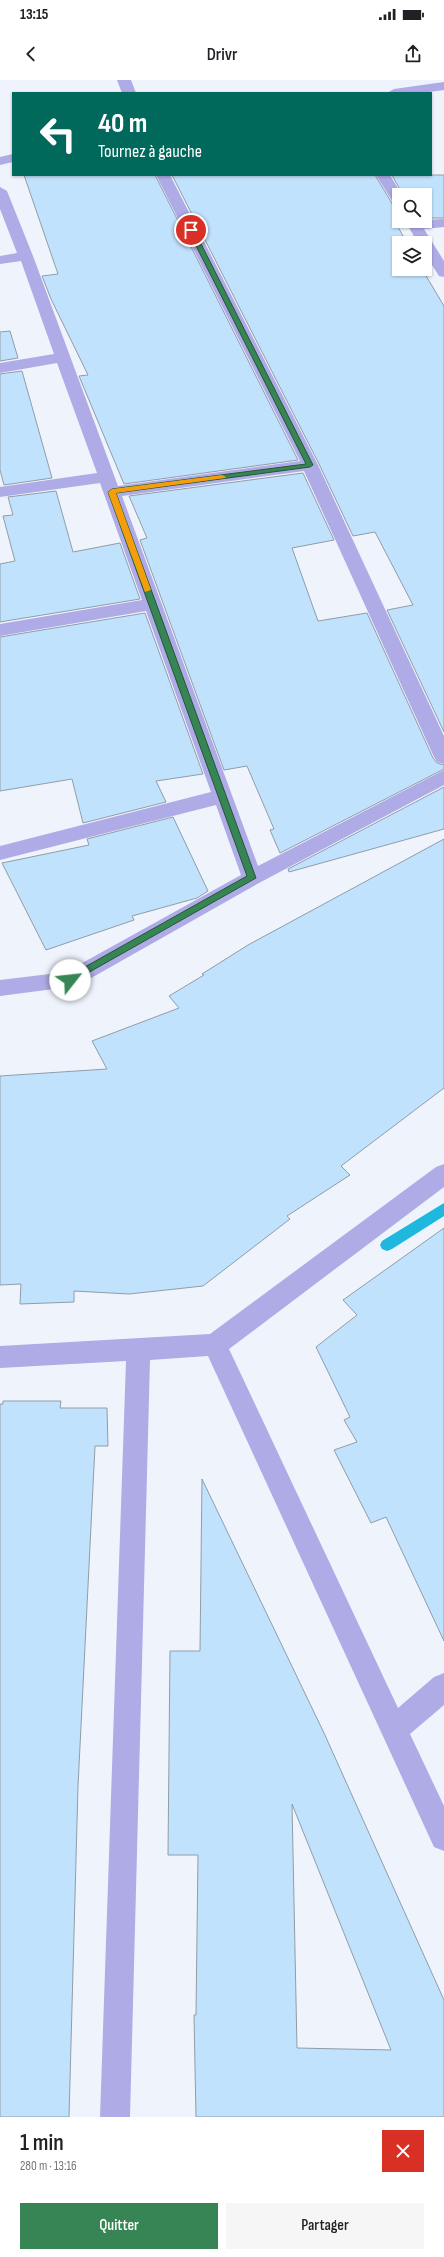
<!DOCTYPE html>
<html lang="fr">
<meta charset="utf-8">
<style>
body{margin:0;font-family:"Sofia Sans Condensed",sans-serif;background:#f6f6f6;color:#202124;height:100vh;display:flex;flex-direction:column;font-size:15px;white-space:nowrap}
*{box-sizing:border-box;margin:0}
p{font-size:13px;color:#757577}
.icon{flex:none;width:22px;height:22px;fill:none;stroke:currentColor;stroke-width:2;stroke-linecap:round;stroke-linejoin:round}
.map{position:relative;height:2037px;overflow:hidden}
.side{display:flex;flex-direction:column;background:#fff;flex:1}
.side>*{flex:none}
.banner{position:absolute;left:12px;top:12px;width:420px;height:84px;border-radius:0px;box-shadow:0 1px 3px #0004;background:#00695c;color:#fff;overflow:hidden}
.controls{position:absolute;left:392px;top:108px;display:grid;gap:8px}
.controls a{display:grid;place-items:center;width:40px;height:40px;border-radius:0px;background:#fff;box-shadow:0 1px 3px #0004;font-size:20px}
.pin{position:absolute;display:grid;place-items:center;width:34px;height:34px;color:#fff;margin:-17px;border:2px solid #fff;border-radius:50%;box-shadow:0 1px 4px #0007}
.me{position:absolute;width:44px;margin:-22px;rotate:61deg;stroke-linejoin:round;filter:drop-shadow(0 0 3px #0008)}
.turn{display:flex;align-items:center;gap:14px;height:84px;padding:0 20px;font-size:18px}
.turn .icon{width:52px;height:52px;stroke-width:2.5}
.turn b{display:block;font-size:28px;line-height:34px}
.round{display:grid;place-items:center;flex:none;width:42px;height:42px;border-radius:0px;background:#f6f6f6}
.summary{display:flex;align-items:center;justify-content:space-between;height:68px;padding:0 20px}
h1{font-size:24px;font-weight:600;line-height:30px}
.button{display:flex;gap:8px;margin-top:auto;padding:8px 20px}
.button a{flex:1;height:46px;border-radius:0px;background:#378555;color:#fff;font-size:16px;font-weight:600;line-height:46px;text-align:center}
.button a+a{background:#f6f6f6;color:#202124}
.status{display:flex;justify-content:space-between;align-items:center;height:28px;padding:0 20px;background:#fff;direction:ltr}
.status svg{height:11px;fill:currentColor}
header{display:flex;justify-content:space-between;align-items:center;height:52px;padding:0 20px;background:#fff;font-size:18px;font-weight:600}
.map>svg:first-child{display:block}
</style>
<div class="status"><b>13:15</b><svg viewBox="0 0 49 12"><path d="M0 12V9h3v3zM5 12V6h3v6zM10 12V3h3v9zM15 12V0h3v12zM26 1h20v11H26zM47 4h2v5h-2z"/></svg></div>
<header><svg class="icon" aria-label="back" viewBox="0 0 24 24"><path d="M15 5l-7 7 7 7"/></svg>Drivr<svg class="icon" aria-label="share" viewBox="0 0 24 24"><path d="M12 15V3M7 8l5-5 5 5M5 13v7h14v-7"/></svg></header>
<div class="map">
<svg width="444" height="2037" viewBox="0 0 444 2037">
<rect width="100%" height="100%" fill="#eff3fc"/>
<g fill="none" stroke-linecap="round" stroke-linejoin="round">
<polygon fill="#1eb7de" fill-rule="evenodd" points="444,1123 444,1136 392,1169 387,1171 382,1169 380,1165 382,1161"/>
</g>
<g fill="#c1e2fd" stroke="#909da7" fill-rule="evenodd">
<polygon points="24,95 155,95 298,380 124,404 79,296 88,295 51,219 42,196 58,194"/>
<polygon points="172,95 375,95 393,125 399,126 399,141 404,141 406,146 398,147 407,163 399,163 399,189 422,189 444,226 444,652 387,530 413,525 375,452 353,456 319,384"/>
<polygon points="392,95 444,95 444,138 425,138 425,115 403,115"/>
<polygon points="10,251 18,278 0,281 0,252"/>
<polygon points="22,291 52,398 4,405 0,390 0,294"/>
<polygon points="303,393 334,460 292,468 318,541 367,533 433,678 437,683 444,685 444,689 280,773 270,750 274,749 247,686 224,690 140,460 147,458 129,416"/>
<polygon points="56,411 73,472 120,463 140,519 0,542 0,484 15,481 3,436 13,435 8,417"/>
<polygon points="145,533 203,694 156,701 166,722 83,743 72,699 0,711 0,557"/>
<polygon points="444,707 444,749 289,792 288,789"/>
<polygon points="173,737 208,811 197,818 132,836 134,840 46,870 2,783 89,765 87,759"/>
<polygon points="444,759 444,1008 341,1086 350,1095 287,1136 290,1139 203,1206 129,1214 74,1211 74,1222 20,1224 21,1204 0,1205 0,996 107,989 92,961 179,928 169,916 204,895 202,894 248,865"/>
<polygon points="444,1148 444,1561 386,1437 371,1443 334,1370 357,1362 344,1340 350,1337 316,1267 357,1235 343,1220"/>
<polygon points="3,1321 61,1321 60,1328 107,1328 108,1366 95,1366 78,1706 69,2037 0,2037 0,1324 3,1324"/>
<path d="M 202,1399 L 324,1653 L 444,1920 L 444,2037 L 196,2037 L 194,1935 L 196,1935 L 198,1775 L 168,1775 L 170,1571 L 200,1571 ZM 292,1724 L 391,1970 L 297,1968 Z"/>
</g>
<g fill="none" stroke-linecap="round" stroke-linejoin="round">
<g fill="#afabe6" fill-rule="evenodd">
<polygon points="117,0 131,0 136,13 122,13"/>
<polygon points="444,2 444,10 422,13 387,13 394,9"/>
<polygon points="13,74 13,82 0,85 0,77"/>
<polygon points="156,95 170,95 318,385 444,656 444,684 437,682 434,677 304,391 122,416 258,786 444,690 444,705 259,803 77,906 0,916 0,900 66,892 241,795 216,725 0,780 0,766 211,712 146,531 0,556 0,544 142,520 100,403 0,417 0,407 97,393 57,283 0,293 0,283 54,274 21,181 0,184 0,176 17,173 0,129 0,107 7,111 33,176 118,406 300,381"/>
<polygon points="376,95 390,95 402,115 399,115 399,125 394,124"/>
<polygon points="444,139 444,147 424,149 444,181 444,197 439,196 425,174 425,163 418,163 405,141"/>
<polygon points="444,1084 444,1107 229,1269 398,1628 434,1597 444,1593 444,1625 410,1654 444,1726 444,1771 434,1767 208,1276 150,1280 130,2037 100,2037 126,1281 0,1288 0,1266 210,1254 436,1087"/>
</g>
</g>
<polygon fill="#378555" stroke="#245637" points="191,149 194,150 313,385 310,387 116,413 256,798 70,903 66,900 67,897 247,796 108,412 112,409 306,384 188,150"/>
<polygon fill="#f59e0b" points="222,395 226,397 225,398 116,413 151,510 145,512 108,412 112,409"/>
</svg>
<div class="controls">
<a><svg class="icon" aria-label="search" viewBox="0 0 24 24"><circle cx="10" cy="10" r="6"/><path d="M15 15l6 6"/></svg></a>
<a><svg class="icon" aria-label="layers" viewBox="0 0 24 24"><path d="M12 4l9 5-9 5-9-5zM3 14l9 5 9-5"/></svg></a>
</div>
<div class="pin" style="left:191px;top:150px;background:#d93025"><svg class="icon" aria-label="arrive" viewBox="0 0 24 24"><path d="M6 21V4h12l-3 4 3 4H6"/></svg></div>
<svg class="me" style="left:70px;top:900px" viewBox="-20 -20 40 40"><circle r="19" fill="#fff"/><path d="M0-13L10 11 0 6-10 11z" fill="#378555"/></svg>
<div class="banner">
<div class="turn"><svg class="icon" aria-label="left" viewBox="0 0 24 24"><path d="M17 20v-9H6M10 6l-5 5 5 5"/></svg><div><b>40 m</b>Tournez à gauche</div></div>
</div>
</div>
<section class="side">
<div class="summary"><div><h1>1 min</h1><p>280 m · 13:16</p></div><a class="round" style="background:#d93025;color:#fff"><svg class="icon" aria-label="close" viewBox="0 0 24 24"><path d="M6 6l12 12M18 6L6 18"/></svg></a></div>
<div class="button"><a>Quitter</a><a>Partager</a></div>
</section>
